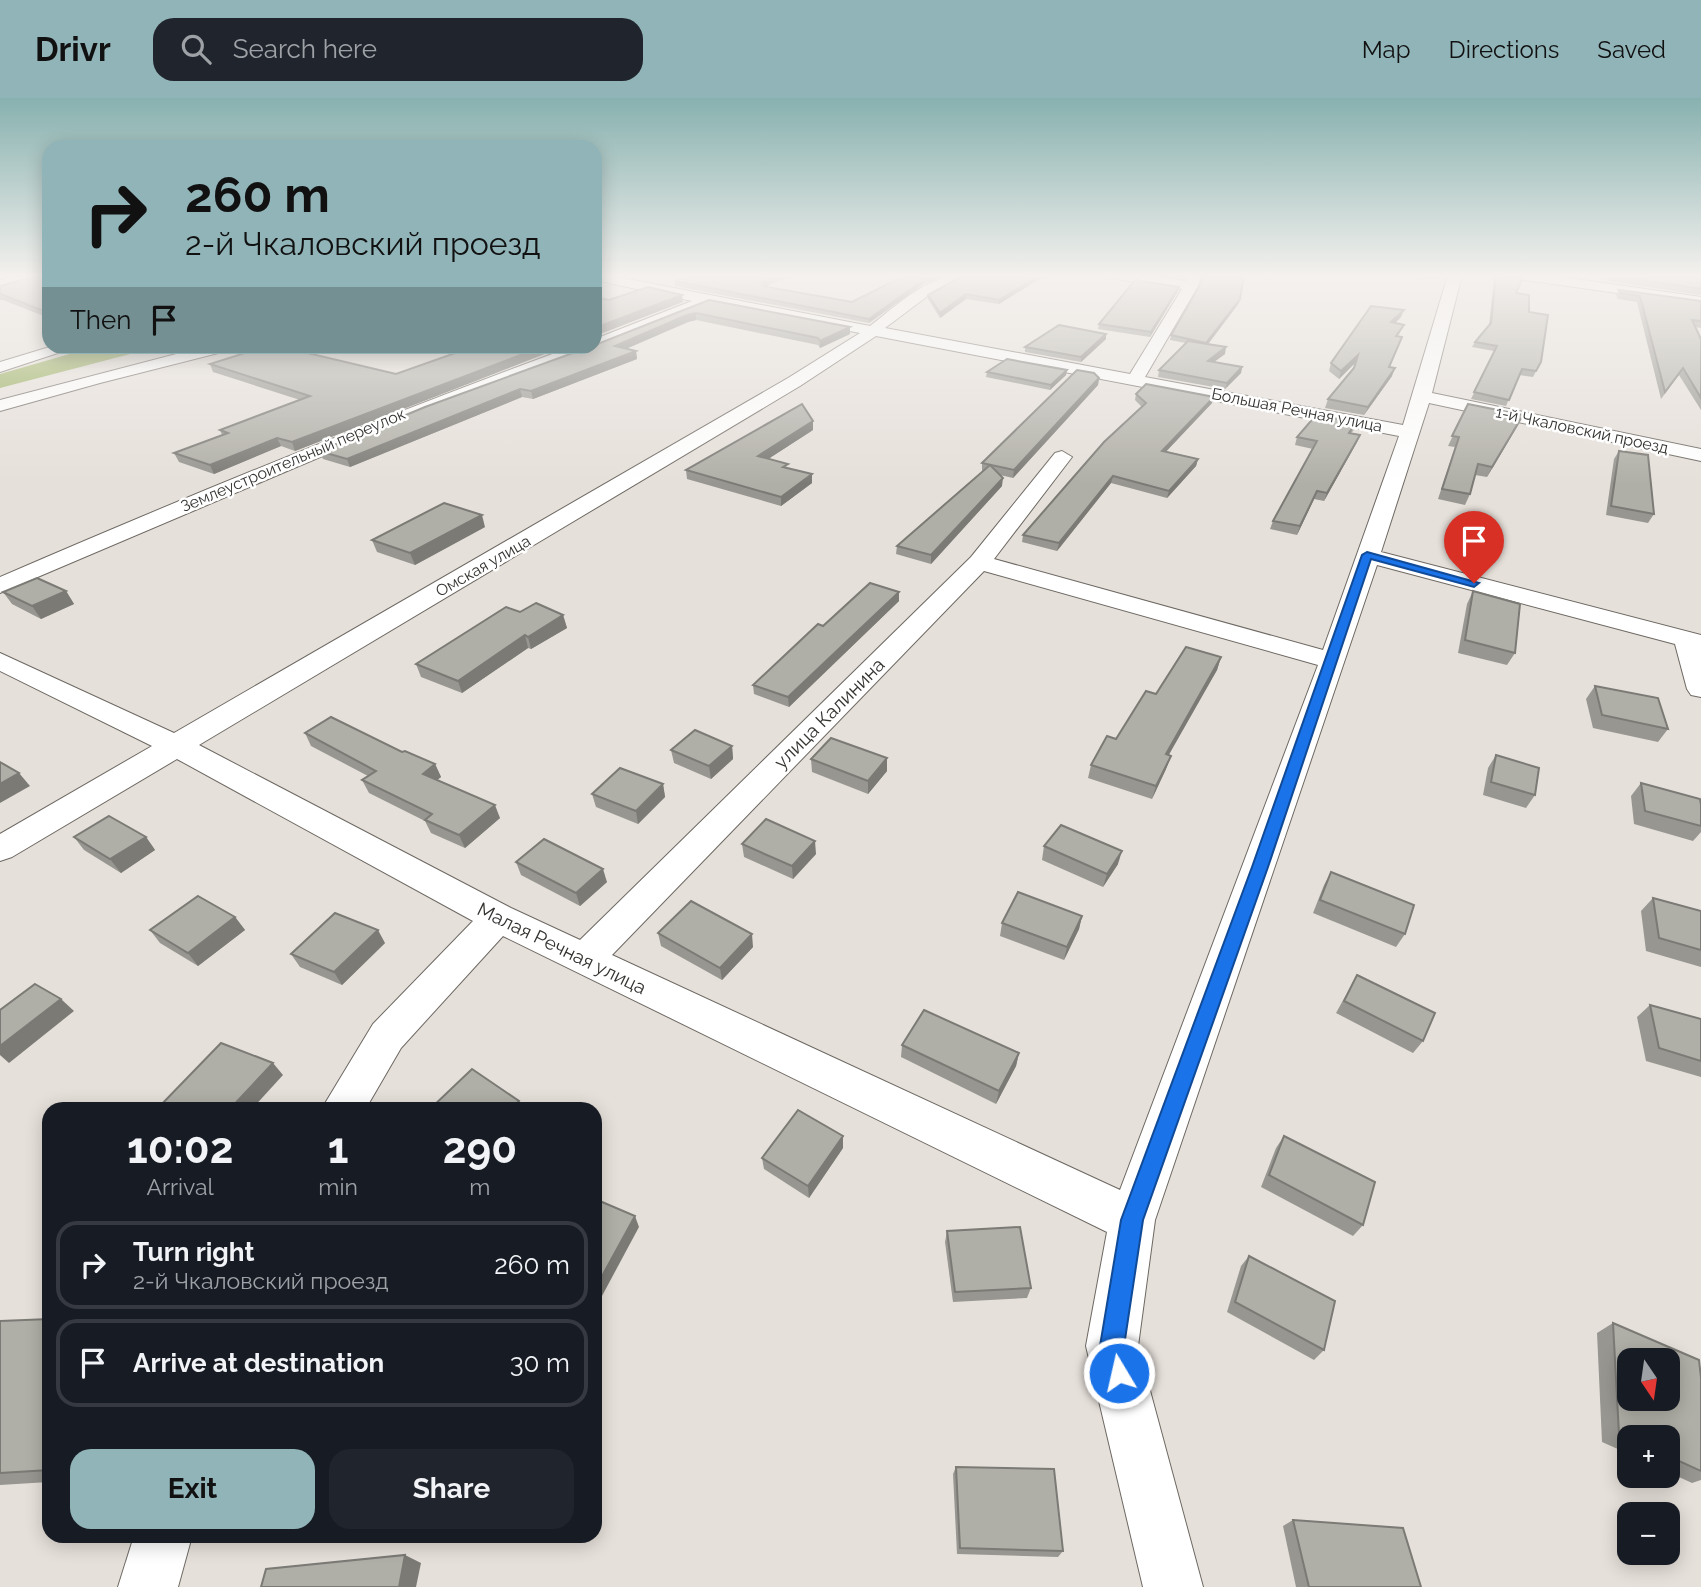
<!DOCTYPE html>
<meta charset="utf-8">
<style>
body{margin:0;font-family:Raleway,sans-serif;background:#20242c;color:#f1f3f6;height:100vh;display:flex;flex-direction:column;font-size:26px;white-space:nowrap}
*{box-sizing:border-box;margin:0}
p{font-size:23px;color:#9ea1a6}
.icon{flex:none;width:38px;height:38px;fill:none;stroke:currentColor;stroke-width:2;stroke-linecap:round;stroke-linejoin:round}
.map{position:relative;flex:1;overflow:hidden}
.panel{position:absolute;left:42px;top:1004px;width:560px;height:441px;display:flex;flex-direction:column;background:#171b24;border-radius:21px;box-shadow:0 4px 18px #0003}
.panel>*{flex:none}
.hud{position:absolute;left:42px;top:42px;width:560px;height:214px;border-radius:21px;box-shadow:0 4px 18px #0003;background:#91b4b8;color:#111;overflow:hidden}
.needle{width:46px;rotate:167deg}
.buttons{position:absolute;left:1617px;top:1250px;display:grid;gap:14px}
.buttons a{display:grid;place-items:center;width:63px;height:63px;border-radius:14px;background:#171b24;box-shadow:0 4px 18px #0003;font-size:35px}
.pin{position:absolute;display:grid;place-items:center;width:60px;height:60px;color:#fff;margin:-72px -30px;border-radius:50% 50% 50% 0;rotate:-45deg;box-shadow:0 0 7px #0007}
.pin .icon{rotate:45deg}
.me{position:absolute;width:77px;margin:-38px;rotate:351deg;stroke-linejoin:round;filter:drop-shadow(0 0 5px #0008)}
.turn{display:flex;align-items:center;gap:24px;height:147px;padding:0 28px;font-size:32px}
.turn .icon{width:91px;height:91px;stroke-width:2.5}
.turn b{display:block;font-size:49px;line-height:60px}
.then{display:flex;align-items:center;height:66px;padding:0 28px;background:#0003;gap:14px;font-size:26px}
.eta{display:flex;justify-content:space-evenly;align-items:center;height:119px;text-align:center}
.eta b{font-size:42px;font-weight:700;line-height:49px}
.button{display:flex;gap:14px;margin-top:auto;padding:14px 28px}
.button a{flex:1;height:80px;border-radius:21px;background:#91b4b8;color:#111;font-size:28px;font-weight:700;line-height:80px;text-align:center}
.button a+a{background:#20242c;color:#f1f3f6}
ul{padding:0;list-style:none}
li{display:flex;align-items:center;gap:21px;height:88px;margin:0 14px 10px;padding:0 14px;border:4px solid #363941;border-radius:21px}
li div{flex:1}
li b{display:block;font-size:26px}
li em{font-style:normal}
header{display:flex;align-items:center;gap:42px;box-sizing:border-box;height:98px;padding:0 35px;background:#91b4b8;color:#111}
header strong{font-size:33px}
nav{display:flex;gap:38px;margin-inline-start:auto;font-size:24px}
.search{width:490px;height:63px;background:#20242c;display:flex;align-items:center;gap:18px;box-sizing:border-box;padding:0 24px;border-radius:21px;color:#9ea1a6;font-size:26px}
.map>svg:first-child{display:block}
</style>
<header>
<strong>Drivr</strong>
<div class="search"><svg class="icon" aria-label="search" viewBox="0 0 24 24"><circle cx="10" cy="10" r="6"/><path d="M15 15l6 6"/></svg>Search here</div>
<nav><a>Map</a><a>Directions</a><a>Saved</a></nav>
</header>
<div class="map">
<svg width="1701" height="1489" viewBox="0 0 1701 1489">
<rect width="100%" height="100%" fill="#e6e0da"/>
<polygon fill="#95ac59" points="94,249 157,249 0,290 0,276"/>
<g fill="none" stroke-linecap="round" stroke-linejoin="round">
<g stroke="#6d6862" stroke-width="2">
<g id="street">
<path d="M 595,177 L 607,177 L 870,228 C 900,205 927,177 966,177 L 937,191 L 885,230 L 1130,276 L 1182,191 L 1116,181 L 1110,177 L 1145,177 L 1186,183 L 1187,177 L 1201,177 L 1198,188 L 1145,279 L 1403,327 L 1448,177 L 1462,177 L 1432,295 L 1701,351 L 1701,363 L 1429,305 L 1381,454 L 1701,537 L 1701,599 L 1691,597 L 1687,591 L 1675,546 L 1377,467 L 1155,1122 L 1138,1248 L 1203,1489 L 1143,1489 L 1086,1248 L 1107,1134 L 503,838 L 401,950 L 365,1012 L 321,1012 L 373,926 L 473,823 L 177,661 L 12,759 L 0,763 L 0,736 L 152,648 L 0,573 L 0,555 L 174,635 L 788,280 L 860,235 L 709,206 L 601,250 L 426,314 L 0,495 L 0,479 C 190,397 380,319 574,248 L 595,248 L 595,241 L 692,203 L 595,182 ZM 876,238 L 1399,338 L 1323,552 L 994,461 L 1072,359 L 1062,353 L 1055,355 L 971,459 L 580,842 L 511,810 L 199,647 L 800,288 ZM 984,473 L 1318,567 L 1120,1092 L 612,857 Z"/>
<polygon points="1513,177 1548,177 1701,199 1701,207 1519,181"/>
<polygon points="53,248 79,248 0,274 0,264"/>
<polygon points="207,248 235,248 234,251 100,285 0,313 0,302"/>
<polygon points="134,1438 192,1438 178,1489 118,1489"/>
</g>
</g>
<g stroke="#6d6862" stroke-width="2">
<polygon id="secondary" points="22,177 49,177 49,178 0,192 0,182"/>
</g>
<use href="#street" fill="#fff" fill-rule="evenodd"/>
<use href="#secondary" fill="#fff" fill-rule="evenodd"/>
</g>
<g fill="#979690">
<polygon points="49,177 49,220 3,202 0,202 0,188"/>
<polygon points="792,177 766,188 767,189 852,204 925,185 869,225 675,188 675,183"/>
<polygon points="1046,177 999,206 966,201 940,220 928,201 928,197"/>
<polygon points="1164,177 1185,177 1184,180"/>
<polygon points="1407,177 1439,177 1437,181"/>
<polygon points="1494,177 1520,177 1516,195 1529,214 1541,264 1533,279 1519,277 1506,308 1471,301 1494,253 1472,249 1475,244 1489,228"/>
<polygon points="1604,177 1701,177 1701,197 1608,183"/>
<polygon points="1201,185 1239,205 1208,246 1225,256 1213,264 1242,269 1241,275 1225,291 1158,279 1159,272 1186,245 1170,242 1171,237"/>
<polygon points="1619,192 1701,203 1701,230 1695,229 1701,241 1701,312 1679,277 1661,301 1637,204 1618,201 1616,197"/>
<polygon points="1178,193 1150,239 1098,231 1099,226"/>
<polygon points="709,202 850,236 820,250 818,247 696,222 688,224 626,251 636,253 637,261 533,301 522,299 350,369 323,361 319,353 592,248"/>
<polygon points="1401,219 1395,225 1404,227 1398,238 1390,269 1392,278 1364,317 1325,310 1328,301 1353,270 1355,265 1339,281 1329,273 1331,265"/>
<polygon points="1106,236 1106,241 1081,264 1025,254 1025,249"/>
<polygon points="475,248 565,248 295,353 281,348 214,376 179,364 174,355 222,337 220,332 300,302 213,274 210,266 396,276"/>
<polygon points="1067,272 1066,277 1050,292 986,279 987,274"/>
<polygon points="1099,280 1098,287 1013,380 1000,377 1002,388 931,466 896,456 897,448 983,373 982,373 982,365"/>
<polygon points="1136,296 1212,305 1166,353 1198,361 1196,368 1167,400 1111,385 1057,453 1022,444 1023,437 1142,309 1135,302"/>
<polygon points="1468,306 1518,327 1487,379 1475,377 1470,396 1465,407 1438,401 1455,349 1448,348"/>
<polygon points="813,332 768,361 812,385 781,408 687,381 686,372"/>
<polygon points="1354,332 1351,335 1360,337 1357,344 1324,403 1314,401 1297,437 1270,431 1273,423 1313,351 1295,347 1297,339"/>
<polygon points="1619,353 1654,416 1648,425 1606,417 1614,361"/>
<polygon points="485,429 415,467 377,454 372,442"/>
<polygon points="66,493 74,506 41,521 12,506 3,494"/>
<polygon points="1473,493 1515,555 1507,567 1458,555 1467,506"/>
<polygon points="899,494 899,503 789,609 754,596 753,587 823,528"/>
<polygon points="520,514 563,517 567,530 531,551 528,550 462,595 421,579 416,566"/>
<polygon points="1221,559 1217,572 1168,657 1171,658 1166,671 1152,701 1088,680 1091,667 1156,596"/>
<polygon points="1595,588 1668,631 1658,644 1593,630 1586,601"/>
<polygon points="305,635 402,654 435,666 441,679 437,682 500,720 465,750 431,735 425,723 369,695 362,682 368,678 311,648"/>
<polygon points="732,648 733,661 711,681 674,665 671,652"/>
<polygon points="1496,657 1535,697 1526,710 1483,697 1488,670"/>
<polygon points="887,660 887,673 868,696 812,674 811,661"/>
<polygon points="1641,685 1701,707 1701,734 1693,743 1634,726 1631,698"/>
<polygon points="663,686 665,699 638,726 596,709 592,696"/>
<polygon points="74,739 146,739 155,752 121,775 84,752"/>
<polygon points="742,746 816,756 793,781 744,759"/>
<polygon points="1044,748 1118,766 1103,789 1042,762"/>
<polygon points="516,764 607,784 580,808 521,777"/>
<polygon points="1331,774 1405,836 1396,849 1313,815 1324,787"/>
<polygon points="1653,800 1701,813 1701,869 1646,853 1641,813"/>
<polygon points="1082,818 1079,831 1064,862 1000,838 1002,825"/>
<polygon points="235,819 245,832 198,868 160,845 150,832"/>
<polygon points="658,835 753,849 722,882 661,848"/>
<polygon points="385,845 342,887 300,869 291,856"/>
<polygon points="1357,877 1423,943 1413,955 1336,915"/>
<polygon points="1650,907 1701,921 1701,979 1646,963 1637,919"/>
<polygon points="902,947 1019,955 1016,968 996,1006 901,959"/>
<polygon points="1284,1038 1363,1127 1353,1138 1261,1089 1276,1050"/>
<polygon points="843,1050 809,1100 764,1071 762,1060"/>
<polygon points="947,1133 1031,1190 1027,1200 953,1204 945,1144"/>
<polygon points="1249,1158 1324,1252 1314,1262 1227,1214 1241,1168"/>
<polygon points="49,1221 49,1384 0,1387 0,1223"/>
<polygon points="1613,1225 1701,1280 1701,1382 1692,1385 1668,1374 1668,1339 1629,1339 1629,1356 1602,1344 1597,1235"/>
<polygon points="956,1369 1063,1453 1058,1459 957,1456 953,1376"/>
<polygon points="1293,1422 1421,1489 1296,1489 1283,1428"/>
</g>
<g fill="#7b7a75">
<polygon points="781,177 792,177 766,188 767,191 761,185"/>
<polygon points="935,177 947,177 925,185 869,225 869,221 925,181"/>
<polygon points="1040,177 1046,177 999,206 999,202"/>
<polygon points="1179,189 1178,193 1150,239 1151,234"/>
<polygon points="966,196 966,201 940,220 940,215"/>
<polygon points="682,197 683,204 595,238 595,230"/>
<polygon points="1240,201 1239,205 1205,250 1206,245"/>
<polygon points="1404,212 1401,219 1388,232 1391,224"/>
<polygon points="696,215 696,222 688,224 616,255 615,248 687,217"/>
<polygon points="850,229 850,236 820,250 820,243"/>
<polygon points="1106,236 1106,241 1081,264 1081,259"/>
<polygon points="544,248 565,248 295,353 292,344"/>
<polygon points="1226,249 1225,256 1206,270 1208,263"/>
<polygon points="636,253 637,261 533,301 531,293"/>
<polygon points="1358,257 1355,265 1339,281 1341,273"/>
<polygon points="1242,269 1241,275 1225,291 1227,285"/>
<polygon points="1395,270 1392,278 1364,317 1368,309"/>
<polygon points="1067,272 1066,277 1050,292 1051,287"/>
<polygon points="1099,280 1098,287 1013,380 1014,372"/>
<polygon points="520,291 522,299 350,369 347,361"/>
<polygon points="1214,299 1212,305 1161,359 1162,353"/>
<polygon points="1523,317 1518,327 1487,379 1492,369"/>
<polygon points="813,323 813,332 759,367 758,358"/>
<polygon points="1360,337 1357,344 1324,403 1327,395"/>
<polygon points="277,340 281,348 214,376 210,367"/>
<polygon points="1198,361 1196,368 1167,400 1169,393"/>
<polygon points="812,376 812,385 781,408 781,399"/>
<polygon points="1113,378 1111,385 1057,453 1059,445"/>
<polygon points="1003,380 1002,388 931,466 931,457"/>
<polygon points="1317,393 1314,401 1297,437 1300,428"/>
<polygon points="482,417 485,429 415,467 410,455"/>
<polygon points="66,493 74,506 41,521 32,508"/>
<polygon points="899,494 899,503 789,609 788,599"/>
<polygon points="563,517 567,530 531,551 528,539"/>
<polygon points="525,537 528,550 462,595 458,583"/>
<polygon points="1221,559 1217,572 1162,669 1166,656"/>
<polygon points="732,648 733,661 711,681 709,668"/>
<polygon points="1171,658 1166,671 1152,701 1156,688"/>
<polygon points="887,660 887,673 868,696 868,683"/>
<polygon points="435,666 441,679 428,689 423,676"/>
<polygon points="19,675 30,688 0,705 0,686"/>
<polygon points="663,686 665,699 638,726 636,713"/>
<polygon points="495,707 500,720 465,750 459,737"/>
<polygon points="146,739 155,752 121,775 110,761"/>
<polygon points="815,743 816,756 793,781 792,768"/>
<polygon points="1122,753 1118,766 1103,789 1107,776"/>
<polygon points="603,771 607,784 580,808 576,795"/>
<polygon points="1082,818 1079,831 1064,862 1067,849"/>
<polygon points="235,819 245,832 198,868 188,855"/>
<polygon points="378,832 385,845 342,887 334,874"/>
<polygon points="752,836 753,849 722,882 720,870"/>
<polygon points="61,901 74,913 9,965 0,957 0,948"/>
<polygon points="1019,955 1016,968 996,1006 999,993"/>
<polygon points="273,965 283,977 251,1012 229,1012"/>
<polygon points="519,1003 523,1012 511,1012"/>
<polygon points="843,1038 843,1050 809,1100 808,1088"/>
<polygon points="635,1118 639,1129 595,1211 595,1191"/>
<polygon points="405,1457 421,1465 416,1489 399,1489"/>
</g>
<g fill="#b0afa7" stroke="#7b7a75" stroke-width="2" fill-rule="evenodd">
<polygon points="38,177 49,177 49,215 0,196 0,188"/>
<polygon points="694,177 781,177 761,185 766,187 762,188 852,204 906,177 935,177 925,181 869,221 675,183"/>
<polygon points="964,177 1040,177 999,202 966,196 940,215 928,197"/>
<polygon points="1203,177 1244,177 1240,201 1206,245 1171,237 1201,185"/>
<polygon points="1496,177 1520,177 1523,179 1516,195 1529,197 1529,214 1548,217 1541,264 1536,273 1522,271 1509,302 1474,294 1497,248 1475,244 1491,225"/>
<polygon points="1610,177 1701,177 1701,191"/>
<polygon points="1135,182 1179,189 1151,234 1099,226"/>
<polygon points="648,189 682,197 595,230 595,199 609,202"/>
<polygon points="1619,192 1701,203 1701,223 1692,222 1701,241 1701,300 1683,270 1665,294 1640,198 1621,195"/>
<polygon points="709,202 850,229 820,243 818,240 696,215 687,217 615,248 636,253 531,293 520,291 347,361 319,353 425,309 592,248 595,248 595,247"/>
<polygon points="1371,208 1404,212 1391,224 1404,227 1396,238 1402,239 1389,269 1395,270 1368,309 1328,301 1354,270 1358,257 1341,273 1331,265"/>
<polygon points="1059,227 1106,236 1081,259 1025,249"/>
<polygon points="1188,243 1226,249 1208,263 1242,269 1227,285 1159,272"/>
<polygon points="267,248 278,248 396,276 475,248 544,248 292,344 277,340 210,367 174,355 228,335 220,332 310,298 210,266"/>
<polygon points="1007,261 1067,272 1051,287 987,274"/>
<polygon points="1077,272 1094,275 1099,280 1014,372 982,365"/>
<polygon points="1146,286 1214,299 1162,353 1198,361 1169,393 1113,378 1059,445 1023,437 1104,344 1146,305 1136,296"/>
<polygon points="802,306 813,323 758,358 788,366 783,369 812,376 781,399 686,372"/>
<polygon points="1468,306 1523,317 1492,369 1478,366 1470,396 1442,391 1459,339 1452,338"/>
<polygon points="1316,317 1356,324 1349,335 1360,337 1327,395 1317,393 1300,428 1273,423 1317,343 1297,339"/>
<polygon points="1619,353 1648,357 1654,416 1611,408"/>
<polygon points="990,367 1003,380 931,457 897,448"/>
<polygon points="444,405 482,417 410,455 372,442"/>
<polygon points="37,480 66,493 32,508 3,494"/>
<polygon points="870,485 899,494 788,599 753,587 818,526 823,528"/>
<polygon points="1473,493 1520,506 1515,555 1465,542"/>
<polygon points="536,505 563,517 528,539 525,537 458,583 416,566 506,509 520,514"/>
<polygon points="1186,549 1221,559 1166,656 1171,658 1156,688 1091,667 1107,638 1116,641 1146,593 1156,596"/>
<polygon points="1595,588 1658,600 1668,631 1602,617"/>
<polygon points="331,619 402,654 405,653 435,666 423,676 495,707 459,737 425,722 432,716 362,682 376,673 305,635"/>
<polygon points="695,632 732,648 709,668 671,652"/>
<polygon points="831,640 887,660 868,683 811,661"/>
<polygon points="1496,657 1539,670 1535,697 1491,684"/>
<polygon points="0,664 19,675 0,686"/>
<polygon points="620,670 663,686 636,713 592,696"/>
<polygon points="1641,685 1700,701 1701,707 1701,728 1645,713"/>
<polygon points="109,718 146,739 110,761 74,739"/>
<polygon points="766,721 815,743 792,768 742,746"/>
<polygon points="1061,727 1122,753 1107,776 1044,748"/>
<polygon points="544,741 603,771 576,795 516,764"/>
<polygon points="1331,774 1414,807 1405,836 1320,802"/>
<polygon points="1018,794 1082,818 1067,849 1002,825"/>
<polygon points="198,798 235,819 188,855 150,832"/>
<polygon points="1653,800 1701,813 1701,852 1659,840"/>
<polygon points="691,803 752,836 720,870 658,835"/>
<polygon points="335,815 378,832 334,874 291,856"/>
<polygon points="1357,877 1435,915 1423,943 1344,903"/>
<polygon points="35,886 61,901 0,948 0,912"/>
<polygon points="1650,907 1701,921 1701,963 1659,950"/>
<polygon points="924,912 1019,955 999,993 902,947"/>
<polygon points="221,945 273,965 229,1012 156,1012"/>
<polygon points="472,971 519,1003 511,1012 429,1012"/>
<polygon points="798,1012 843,1038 808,1088 762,1060"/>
<polygon points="1284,1038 1375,1084 1363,1127 1269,1077"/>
<polygon points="595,1101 635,1118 595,1191"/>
<polygon points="1020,1129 1031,1190 955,1194 947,1133"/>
<polygon points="1249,1158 1335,1203 1324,1252 1235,1204"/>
<polygon points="49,1221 49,1372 0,1375 0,1223"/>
<path d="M 1613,1225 L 1699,1262 L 1701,1280 L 1701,1373 L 1668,1358 L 1668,1339 L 1629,1339 L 1629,1340 L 1619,1336 ZM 1629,1262 L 1668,1262 L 1668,1300 L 1629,1300 Z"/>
<polygon points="956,1369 1054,1371 1063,1453 960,1450"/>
<polygon points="1293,1422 1403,1430 1421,1489 1309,1489"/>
<polygon points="405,1457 399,1489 261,1489 266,1471"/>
</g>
<linearGradient id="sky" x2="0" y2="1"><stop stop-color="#87b1af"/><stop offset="0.46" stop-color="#f4f1ee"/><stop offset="1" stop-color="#f4f1ee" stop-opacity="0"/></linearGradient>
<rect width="1701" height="386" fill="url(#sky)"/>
<polygon fill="#1a73e8" stroke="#114b97" stroke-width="2" points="1367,454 1479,485 1474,489 1371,461 1268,769 1143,1122 1124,1248 1131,1275 1128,1284 1119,1287 1110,1284 1100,1248 1121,1122 1252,769 1362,457"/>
<g text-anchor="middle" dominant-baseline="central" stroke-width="5" stroke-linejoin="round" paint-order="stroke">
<g font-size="16" fill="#353330" stroke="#fff">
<text transform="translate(1297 312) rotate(11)">Большая Речная улица</text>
<text transform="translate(1582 332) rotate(12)">1-й Чкаловский проезд</text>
<text transform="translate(293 362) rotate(-23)">Землеустроительный переулок</text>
<text transform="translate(483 468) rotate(-30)">Омская улица</text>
</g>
<g font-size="19" fill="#353330" stroke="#fff">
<text transform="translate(829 615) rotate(-45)">улица Калинина</text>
<text transform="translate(562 850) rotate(26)">Малая Речная улица</text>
</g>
</g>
</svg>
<div class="buttons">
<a><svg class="needle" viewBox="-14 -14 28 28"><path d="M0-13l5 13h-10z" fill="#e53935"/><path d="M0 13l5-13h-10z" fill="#9ea1a6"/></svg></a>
<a>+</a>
<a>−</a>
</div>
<div class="pin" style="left:1474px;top:485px;background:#d93025"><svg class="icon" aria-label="arrive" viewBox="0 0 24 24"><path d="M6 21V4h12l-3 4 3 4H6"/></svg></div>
<svg class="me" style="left:1119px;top:1275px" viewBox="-20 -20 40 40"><circle r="17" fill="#1a73e8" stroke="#fff" stroke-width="3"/><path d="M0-11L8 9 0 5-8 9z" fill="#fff"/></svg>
<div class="hud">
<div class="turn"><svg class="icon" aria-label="right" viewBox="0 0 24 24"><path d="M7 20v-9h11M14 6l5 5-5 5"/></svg><div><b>260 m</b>2-й Чкаловский проезд</div></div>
<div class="then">Then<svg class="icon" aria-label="arrive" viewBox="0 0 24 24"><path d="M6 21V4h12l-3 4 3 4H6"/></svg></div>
</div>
<section class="panel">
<div class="eta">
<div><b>10:02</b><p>Arrival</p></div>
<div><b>1</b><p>min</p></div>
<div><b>290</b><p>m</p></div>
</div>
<ul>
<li><svg class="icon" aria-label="right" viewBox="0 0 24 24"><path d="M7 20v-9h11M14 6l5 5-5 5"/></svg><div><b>Turn right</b><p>2-й Чкаловский проезд</p></div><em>260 m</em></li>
<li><svg class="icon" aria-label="arrive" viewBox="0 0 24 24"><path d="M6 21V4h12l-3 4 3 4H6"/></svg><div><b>Arrive at destination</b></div><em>30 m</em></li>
</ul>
<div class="button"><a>Exit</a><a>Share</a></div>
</section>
</div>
